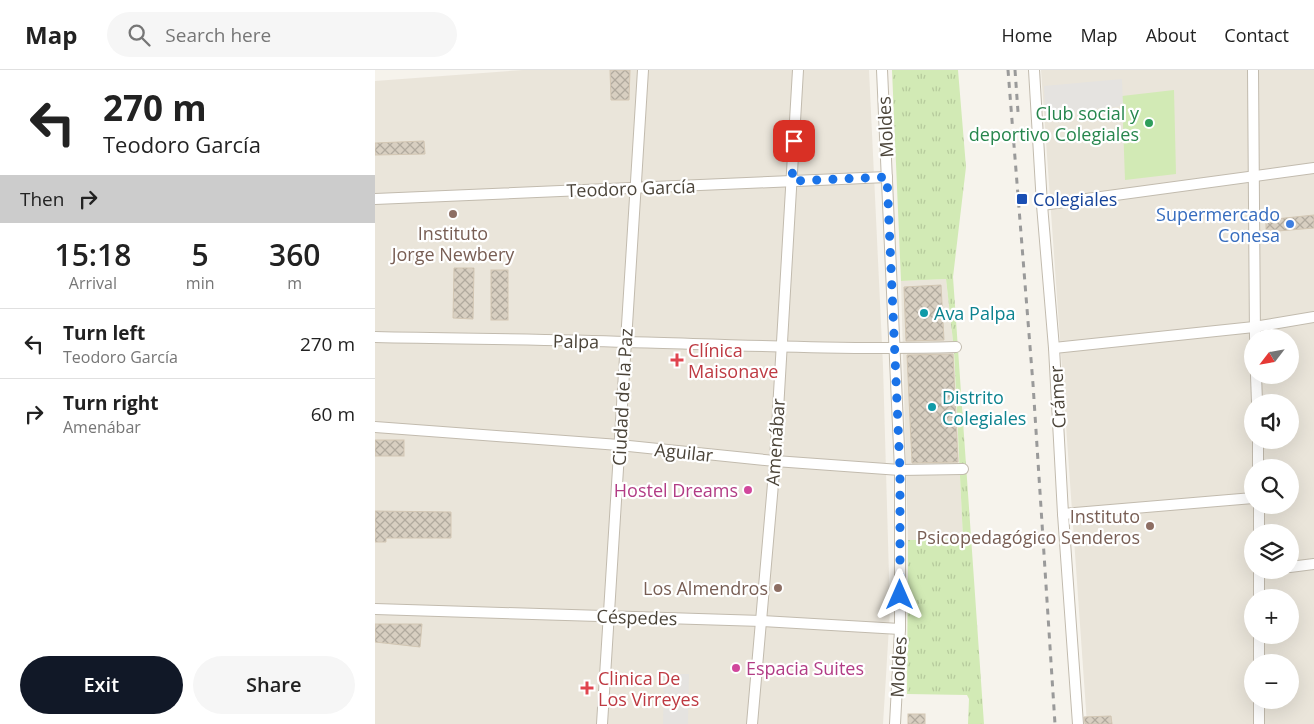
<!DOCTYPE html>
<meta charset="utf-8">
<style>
body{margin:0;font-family:"Open Sans",sans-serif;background:#f6f6f6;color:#222;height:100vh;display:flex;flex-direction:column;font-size:19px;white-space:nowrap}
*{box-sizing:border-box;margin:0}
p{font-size:16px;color:#767676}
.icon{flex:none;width:28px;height:28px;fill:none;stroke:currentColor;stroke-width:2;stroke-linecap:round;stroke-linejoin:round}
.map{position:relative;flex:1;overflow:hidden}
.drawer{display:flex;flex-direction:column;background:#fff;width:375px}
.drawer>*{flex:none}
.hud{background:#fff;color:#222;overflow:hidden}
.needle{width:32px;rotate:239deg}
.controls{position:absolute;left:869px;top:259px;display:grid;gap:10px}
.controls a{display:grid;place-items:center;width:55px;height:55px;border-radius:50%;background:#fff;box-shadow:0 5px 20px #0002;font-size:25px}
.pin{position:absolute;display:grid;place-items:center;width:42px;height:42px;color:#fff;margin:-21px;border-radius:10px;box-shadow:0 2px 8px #0006}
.me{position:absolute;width:55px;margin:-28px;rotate:0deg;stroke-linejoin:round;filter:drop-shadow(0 0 4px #0008)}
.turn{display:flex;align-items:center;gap:18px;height:105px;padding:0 20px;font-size:22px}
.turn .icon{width:65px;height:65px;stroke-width:2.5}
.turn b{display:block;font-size:35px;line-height:42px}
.then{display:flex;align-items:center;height:48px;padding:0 20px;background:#0003;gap:10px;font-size:19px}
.eta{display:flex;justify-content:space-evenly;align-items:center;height:85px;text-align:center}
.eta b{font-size:30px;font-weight:600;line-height:35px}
.cta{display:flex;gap:10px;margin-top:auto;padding:10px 20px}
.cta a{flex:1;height:58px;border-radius:30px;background:#111827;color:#fff;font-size:20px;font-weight:600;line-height:58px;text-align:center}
.cta a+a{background:#f6f6f6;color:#222}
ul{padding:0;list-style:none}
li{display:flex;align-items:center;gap:15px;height:70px;padding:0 20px;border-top:1px solid #e0e0e0}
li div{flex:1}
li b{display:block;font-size:19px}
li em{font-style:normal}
header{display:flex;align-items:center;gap:30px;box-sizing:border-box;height:70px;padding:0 25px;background:#fff;border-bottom:1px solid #e0e0e0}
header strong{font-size:24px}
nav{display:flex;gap:28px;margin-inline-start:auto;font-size:18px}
.search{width:350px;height:45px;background:#f6f6f6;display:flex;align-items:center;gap:12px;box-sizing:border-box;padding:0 18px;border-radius:28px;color:#767676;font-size:19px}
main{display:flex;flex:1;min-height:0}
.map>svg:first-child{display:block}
</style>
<header>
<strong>Map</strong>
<div class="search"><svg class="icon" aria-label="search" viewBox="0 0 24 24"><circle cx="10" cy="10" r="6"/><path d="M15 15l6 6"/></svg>Search here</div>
<nav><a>Home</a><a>Map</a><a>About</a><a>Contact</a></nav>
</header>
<main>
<section class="drawer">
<div class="hud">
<div class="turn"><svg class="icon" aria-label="left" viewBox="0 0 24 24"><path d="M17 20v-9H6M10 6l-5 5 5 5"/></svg><div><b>270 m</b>Teodoro García</div></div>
<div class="then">Then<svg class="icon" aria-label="right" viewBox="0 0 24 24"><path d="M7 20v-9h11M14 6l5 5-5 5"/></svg></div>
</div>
<div class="eta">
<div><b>15:18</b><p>Arrival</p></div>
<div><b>5</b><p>min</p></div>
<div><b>360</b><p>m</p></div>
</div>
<ul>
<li><svg class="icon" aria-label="left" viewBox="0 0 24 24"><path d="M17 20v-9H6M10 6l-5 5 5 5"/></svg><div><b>Turn left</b><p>Teodoro García</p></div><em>270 m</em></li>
<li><svg class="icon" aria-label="right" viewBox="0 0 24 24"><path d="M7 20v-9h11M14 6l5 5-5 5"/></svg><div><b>Turn right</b><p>Amenábar</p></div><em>60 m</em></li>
</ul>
<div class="cta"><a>Exit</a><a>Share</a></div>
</section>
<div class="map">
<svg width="939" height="654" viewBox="0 0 939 654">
<defs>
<pattern id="grass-tufts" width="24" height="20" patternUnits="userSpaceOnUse" patternTransform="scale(1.25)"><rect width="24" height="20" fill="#d2eab5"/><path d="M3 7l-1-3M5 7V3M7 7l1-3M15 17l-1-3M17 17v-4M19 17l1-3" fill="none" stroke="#b6ca9c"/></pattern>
<pattern id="building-cross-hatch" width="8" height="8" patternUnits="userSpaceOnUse" patternTransform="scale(1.25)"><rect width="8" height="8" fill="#d8cfc1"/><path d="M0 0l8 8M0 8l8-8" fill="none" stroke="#b1aa9e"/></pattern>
</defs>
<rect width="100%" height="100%" fill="#f6f3ec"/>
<g fill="#eae5da" fill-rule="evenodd">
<polygon points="148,0 494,0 508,296 515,541 508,654 0,654 0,11"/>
<path d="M 666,0 L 939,0 L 939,654 L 712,654 ZM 878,268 L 915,268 L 915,305 L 878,305 ZM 878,332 L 915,332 L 915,370 L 878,370 ZM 878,398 L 915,398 L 915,435 L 878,435 ZM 878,462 L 915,462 L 915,500 L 878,500 ZM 878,528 L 915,528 L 915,565 L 878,565 ZM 878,592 L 915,592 L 915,630 L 878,630 Z"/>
<polygon points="571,209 579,280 588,469 533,470 526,211"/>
</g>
<polygon fill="url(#grass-tufts)" points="517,0 583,0 591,97 578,207 609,654 593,654 594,629 592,625 532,624 533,470 588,469 579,280 571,209 526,211"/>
<polygon fill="#d2eab5" points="799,20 801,104 750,110 747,26"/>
<g fill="#e5e3e0">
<polygon points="747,9 748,36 670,44 669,16"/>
<polygon points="289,604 314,604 313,654 288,654"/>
</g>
<g fill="url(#building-cross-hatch)" stroke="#d3c7b4">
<polygon points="235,0 255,0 254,30 236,30"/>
<polygon points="49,71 50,84 0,85 0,73"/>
<polygon points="939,145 939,158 891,162 891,150"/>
<polygon points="79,198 99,198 98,249 78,248"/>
<rect x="116" y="200" width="17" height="50"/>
<polygon points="566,215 569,270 531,271 529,217"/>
<polygon points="578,284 583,392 537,393 532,285"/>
<rect x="0" y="370" width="29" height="16"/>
<polygon points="0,441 76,442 76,468 11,468 11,472 0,472"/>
<polygon points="0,554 47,554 45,577 0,572"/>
<rect x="533" y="644" width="17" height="10"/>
<polygon points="736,646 737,654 710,654 709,647"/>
</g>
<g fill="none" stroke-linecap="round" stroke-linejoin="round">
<g stroke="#c2bbae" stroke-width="12">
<g id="minor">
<polyline points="507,0 525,400 525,559 520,654"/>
<polyline points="659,0 667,135 679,278 688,444 703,654"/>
<polyline points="878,0 880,268"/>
<polyline points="0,129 512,107"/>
<polyline points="667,135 939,98"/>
<path d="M 0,267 C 84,269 169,269 253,272 C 362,275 472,280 581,277"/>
<polyline points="679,278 879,257 939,247"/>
<polyline points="881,305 882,332"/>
<polyline points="0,357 244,375 400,391 525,400 588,399"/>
<polyline points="883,370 883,398"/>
<polyline points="688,444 878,428"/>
<polyline points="884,462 884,435"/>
<polyline points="915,497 939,494"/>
<polyline points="884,500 884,528"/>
<polyline points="0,539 387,551 525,559"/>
<polyline points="884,565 884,592"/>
<polyline points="884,630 884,654"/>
<polyline points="227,654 268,0"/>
<polyline points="377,654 400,391 423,0"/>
</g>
</g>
<use href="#minor" stroke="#fff" stroke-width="10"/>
<g stroke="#9a9a9a" stroke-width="3" stroke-dasharray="6 6" stroke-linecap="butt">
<polyline points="633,0 658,314 680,654"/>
<polyline points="640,0 643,42"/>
</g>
</g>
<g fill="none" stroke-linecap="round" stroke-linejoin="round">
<polyline stroke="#1a73e8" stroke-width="9" stroke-dasharray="0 16.2" points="419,71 417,111 512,107 525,400 525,525"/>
</g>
<circle fill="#2e9e5b" stroke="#fff" stroke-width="2" cx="774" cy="53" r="5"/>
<rect fill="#1a4fb4" stroke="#fff" stroke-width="2" x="641" y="123" width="12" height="12" rx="2.5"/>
<g fill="#8d6e63" stroke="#fff" stroke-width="2">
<circle cx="78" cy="144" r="5"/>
<circle cx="775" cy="456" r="5"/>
<circle cx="403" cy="518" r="5"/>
</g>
<circle fill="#3f7fe0" stroke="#fff" stroke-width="2" cx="915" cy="154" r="5"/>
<g fill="#0f9aa8" stroke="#fff" stroke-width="2">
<circle cx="549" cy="243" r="5"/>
<circle cx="557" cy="337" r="5"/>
</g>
<g fill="#e0444e" stroke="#fff" stroke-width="2">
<path d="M299.5 282.5h5v5h5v5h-5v5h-5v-5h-5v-5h5z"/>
<path d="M209.5 610.5h5v5h5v5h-5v5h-5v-5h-5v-5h5z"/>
</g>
<g fill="#d1479c" stroke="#fff" stroke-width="2">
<circle cx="373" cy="420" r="5"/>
<circle cx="361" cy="598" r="5"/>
</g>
<g text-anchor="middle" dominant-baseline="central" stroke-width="4.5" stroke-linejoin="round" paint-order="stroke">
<g font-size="18" fill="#27864d" stroke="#fff" text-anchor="end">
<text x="764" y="43">Club social y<tspan x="764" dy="21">deportivo Colegiales</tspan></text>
</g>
<g font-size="18" fill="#4b4439" stroke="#fff">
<text transform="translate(510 57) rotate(-93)">Moldes</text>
<text transform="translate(256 118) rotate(-2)">Teodoro García</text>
<text transform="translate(201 271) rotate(1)">Palpa</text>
<text transform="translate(247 327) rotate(-87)">Ciudad de la Paz</text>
<text transform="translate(682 327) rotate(-93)">Crámer</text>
<text transform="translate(400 372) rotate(-86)">Amenábar</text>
<text transform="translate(309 382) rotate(6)">Aguilar</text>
<text transform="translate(262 547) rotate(2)">Céspedes</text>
<text transform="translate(523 597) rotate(-87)">Moldes</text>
</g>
<g font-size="18" fill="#164399" stroke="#fff" text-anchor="start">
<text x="658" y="129">Colegiales</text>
</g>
<g font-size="18" fill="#366cbe" stroke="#fff" text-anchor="end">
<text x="905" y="144">Supermercado<tspan x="905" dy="21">Conesa</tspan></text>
</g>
<g font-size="18" fill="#785e54" stroke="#fff" text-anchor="end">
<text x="78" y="163" text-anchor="middle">Instituto<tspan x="78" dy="21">Jorge Newbery</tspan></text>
<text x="765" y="446">Instituto<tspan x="765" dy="21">Psicopedagógico Senderos</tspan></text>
<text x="393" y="518">Los Almendros</text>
</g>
<g font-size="18" fill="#0d838f" stroke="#fff" text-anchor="start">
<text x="559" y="243">Ava Palpa</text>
<text x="567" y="327">Distrito<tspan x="567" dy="21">Colegiales</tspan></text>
</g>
<g font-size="18" fill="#be3a42" stroke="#fff" text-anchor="start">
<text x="313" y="280">Clínica<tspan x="313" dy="21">Maisonave</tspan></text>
<text x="223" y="608">Clinica De<tspan x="223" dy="21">Los Virreyes</tspan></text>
</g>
<g font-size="18" fill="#b23c85" stroke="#fff" text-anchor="end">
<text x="363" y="420">Hostel Dreams</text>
<text x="371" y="598" text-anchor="start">Espacia Suites</text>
</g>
</g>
</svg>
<div class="controls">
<a><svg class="needle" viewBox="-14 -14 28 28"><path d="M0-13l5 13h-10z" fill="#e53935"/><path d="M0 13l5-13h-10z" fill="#767676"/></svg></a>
<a><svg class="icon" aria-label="sound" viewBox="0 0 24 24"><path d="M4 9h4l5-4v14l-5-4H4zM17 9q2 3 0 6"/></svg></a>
<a><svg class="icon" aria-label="search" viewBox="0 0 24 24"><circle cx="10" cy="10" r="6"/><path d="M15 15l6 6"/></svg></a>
<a><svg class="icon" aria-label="layers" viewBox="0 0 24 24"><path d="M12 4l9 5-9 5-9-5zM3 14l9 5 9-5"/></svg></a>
<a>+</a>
<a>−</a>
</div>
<div class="pin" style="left:419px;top:71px;background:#d93025"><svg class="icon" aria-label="arrive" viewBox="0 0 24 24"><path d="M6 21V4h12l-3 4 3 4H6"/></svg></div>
<svg class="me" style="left:525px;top:525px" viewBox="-20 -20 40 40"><path d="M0-17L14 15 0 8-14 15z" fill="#1a73e8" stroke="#fff" stroke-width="4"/></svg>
</div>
</main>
